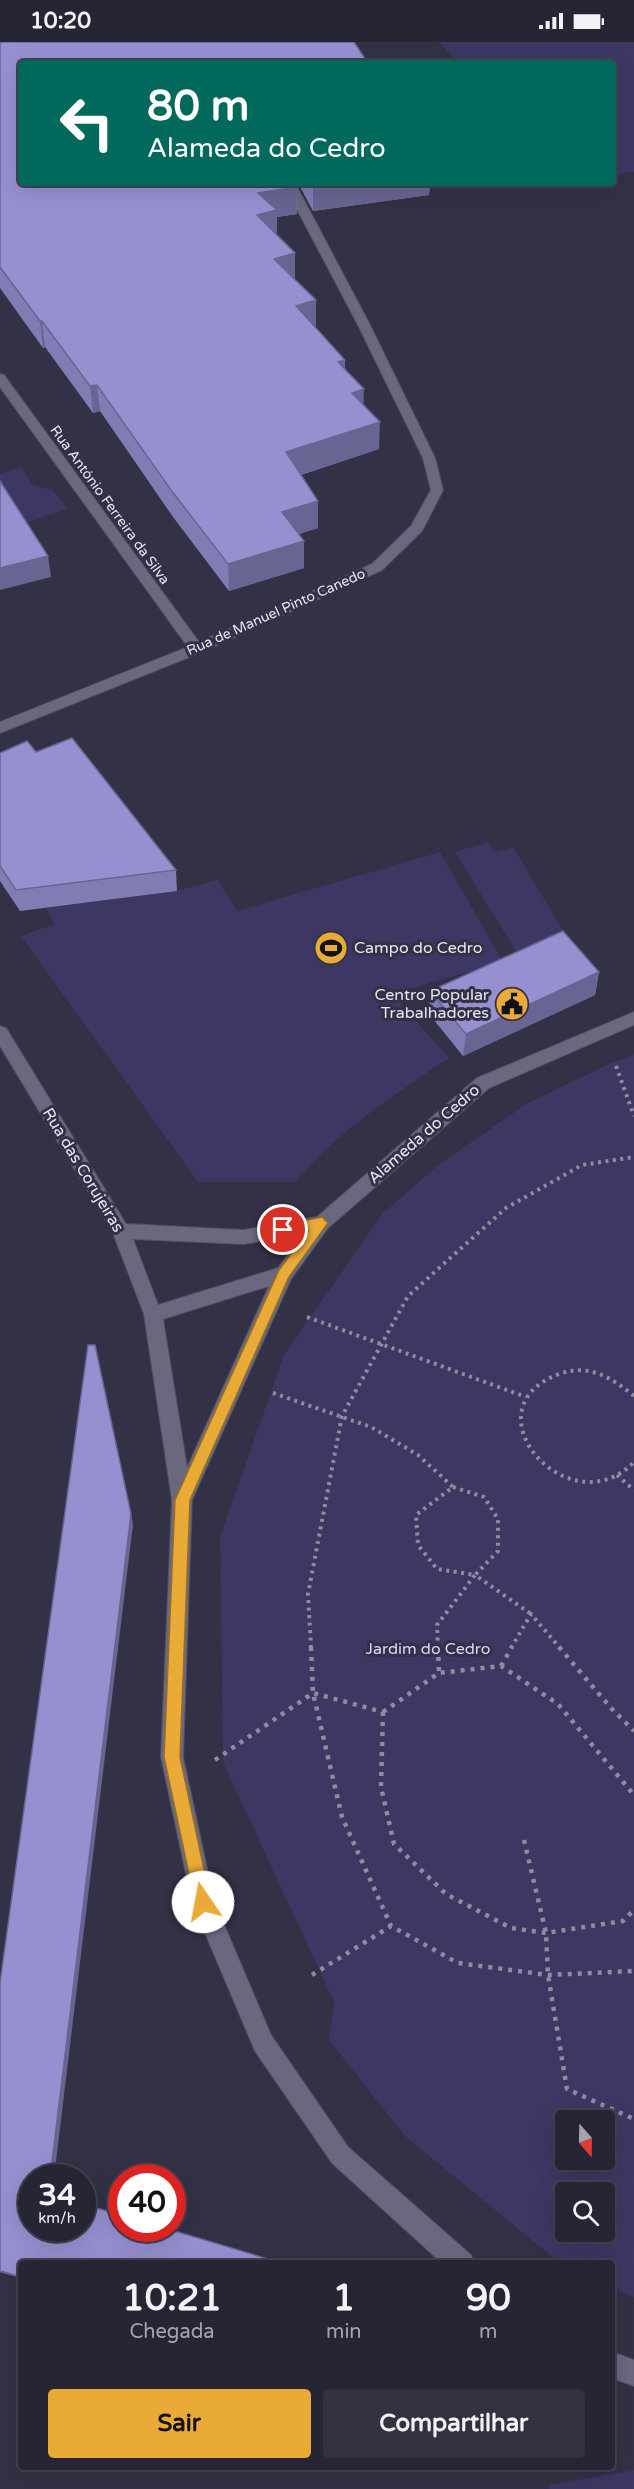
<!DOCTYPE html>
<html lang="pt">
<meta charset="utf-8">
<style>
body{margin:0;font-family:"Varela Round",sans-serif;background:#323140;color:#f1f3f6;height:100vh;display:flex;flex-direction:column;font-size:22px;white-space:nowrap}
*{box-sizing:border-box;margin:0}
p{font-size:20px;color:#a4a5ac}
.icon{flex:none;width:33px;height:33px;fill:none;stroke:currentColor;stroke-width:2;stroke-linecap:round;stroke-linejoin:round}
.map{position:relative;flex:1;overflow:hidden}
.drawer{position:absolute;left:18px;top:2218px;width:597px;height:210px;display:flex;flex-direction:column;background:#262534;border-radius:6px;box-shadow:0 6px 24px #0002,0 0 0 2px #42424f}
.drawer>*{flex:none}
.hud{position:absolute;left:18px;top:18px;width:598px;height:126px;border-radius:6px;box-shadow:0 6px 24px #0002,0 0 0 2px #42424f;background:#00695c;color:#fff;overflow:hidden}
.needle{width:39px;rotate:160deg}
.fabs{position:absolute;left:555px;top:2068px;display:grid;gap:12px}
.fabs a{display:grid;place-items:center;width:60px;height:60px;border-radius:6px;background:#262534;box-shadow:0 6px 24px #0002,0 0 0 2px #42424f;font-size:30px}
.speed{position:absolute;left:18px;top:2122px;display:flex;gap:12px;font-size:30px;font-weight:700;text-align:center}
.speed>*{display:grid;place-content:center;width:78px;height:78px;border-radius:50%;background:#262534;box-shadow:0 6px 24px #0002,0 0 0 2px #42424f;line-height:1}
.speed small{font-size:15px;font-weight:400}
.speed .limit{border:9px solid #d22;background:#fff;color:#111}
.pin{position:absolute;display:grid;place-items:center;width:51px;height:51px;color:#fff;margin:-26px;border:3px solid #fff;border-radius:50%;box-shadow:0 2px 6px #0007}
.me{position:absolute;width:66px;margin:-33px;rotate:348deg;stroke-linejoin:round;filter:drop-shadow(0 0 4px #0008)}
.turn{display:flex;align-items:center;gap:21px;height:126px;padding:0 30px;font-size:27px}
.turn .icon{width:78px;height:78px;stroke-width:2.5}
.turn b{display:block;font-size:42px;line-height:51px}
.eta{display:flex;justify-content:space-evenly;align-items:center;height:102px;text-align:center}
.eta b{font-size:36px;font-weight:800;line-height:42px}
.cta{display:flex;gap:12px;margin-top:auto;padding:12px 30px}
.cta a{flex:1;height:69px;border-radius:6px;background:#e9aa38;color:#111;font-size:24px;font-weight:800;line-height:69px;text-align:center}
.cta a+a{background:#323140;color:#f1f3f6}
.status{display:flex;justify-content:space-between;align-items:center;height:42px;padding:0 30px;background:#262534;direction:ltr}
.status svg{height:16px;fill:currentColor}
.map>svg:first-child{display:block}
</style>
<div class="status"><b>10:20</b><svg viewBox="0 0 49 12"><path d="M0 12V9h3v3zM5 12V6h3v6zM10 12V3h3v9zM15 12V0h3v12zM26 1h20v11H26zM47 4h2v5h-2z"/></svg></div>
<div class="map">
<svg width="634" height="2447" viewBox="0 0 634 2447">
<rect width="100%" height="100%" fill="#333145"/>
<g fill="#3d3763" fill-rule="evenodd">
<polygon points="439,0 634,0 634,130 614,133 614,21 459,21"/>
<polygon points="21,425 33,443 53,448 68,467 0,489 0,432"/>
<polygon points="488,800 494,810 513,805 568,897 517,911 455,810"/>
<path d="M 440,810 L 503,920 L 392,952 L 449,1016 C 395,1052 337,1090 295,1140 L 198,1140 L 21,894 L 55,882 L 46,866 L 177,849 L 218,838 L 237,869 Z"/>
<path d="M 634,1013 L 634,2255 L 612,2246 L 612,2222 L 560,2221 L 405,2094 L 329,1998 L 334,1960 L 223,1720 L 220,1495 L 284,1313 L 382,1172 L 441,1121 L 528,1061 L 611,1021 ZM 566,2079 L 604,2079 L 604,2118 L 566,2118 ZM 566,2151 L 604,2151 L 604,2190 L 566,2190 Z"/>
<polygon points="634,2428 634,2447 549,2447 549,2443"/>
</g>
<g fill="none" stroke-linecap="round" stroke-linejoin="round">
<g stroke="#504e5f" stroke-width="2">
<g id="minor">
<polygon points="283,141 295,141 369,281 435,416 443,448 422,489 382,528 202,610 0,691 0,680 188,605 0,345 0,332 4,333 199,600 372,522 411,484 431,448 423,416 357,281"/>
<path d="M 634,970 L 634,983 L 489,1046 L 328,1186 L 291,1237 L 192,1458 L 183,1715 L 214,1859 L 271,1993 L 348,2105 L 471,2213 L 474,2222 L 443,2222 L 332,2121 L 255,2009 L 192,1860 L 161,1715 L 172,1458 L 144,1272 L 113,1191 L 0,1004 L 0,984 L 6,986 L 126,1182 L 244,1188 L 317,1175 L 477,1036 ZM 304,1192 L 278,1226 L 158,1263 L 133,1197 L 244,1202 ZM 269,1244 L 187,1426 L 163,1277 Z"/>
<polygon points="612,2310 634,2318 634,2344 612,2336"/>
</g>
</g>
<g stroke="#8e8c9d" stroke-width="4" stroke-dasharray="3 4.5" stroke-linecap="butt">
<polyline points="616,1024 634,1074"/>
<polyline points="307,1275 526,1355"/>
<polyline points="273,1351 371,1385 418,1413 453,1445"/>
<path d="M 634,1354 C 612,1336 589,1321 559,1332 C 464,1367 569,1487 634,1420"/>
<polyline points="617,1433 634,1448"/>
<polygon points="453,1445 484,1455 498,1477 498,1509 475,1533 437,1527 418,1503 416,1473"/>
<polyline points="311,1606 308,1552 342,1374 408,1254 506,1166 582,1123 634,1115"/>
<polyline points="438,1606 437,1583 475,1533 531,1572"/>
<polyline points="511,1606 531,1572 560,1606"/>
</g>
<g stroke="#8e8c9d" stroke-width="4.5" stroke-dasharray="4 6" stroke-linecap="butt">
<polyline points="311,1605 313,1651 342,1775 391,1884 458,1921 548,1933 634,1929"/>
<polyline points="438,1605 439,1631"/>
<polyline points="559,1605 611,1666 634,1689"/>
<polyline points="501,1624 512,1605"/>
<polyline points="383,1670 381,1745 394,1802 446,1852 511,1886 546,1891 623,1879 634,1868"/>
<polyline points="383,1670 439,1631 501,1624 558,1662 634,1753"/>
<polyline points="215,1718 313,1651 383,1670"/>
<polyline points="524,1798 546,1891 548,1933 567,2047 634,2077"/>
<polyline points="312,1933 391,1884"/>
</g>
<use href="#minor" fill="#6a687f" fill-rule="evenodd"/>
</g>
<g fill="#817cb4">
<polygon points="0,0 21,21 296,145 297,172 277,175 277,193 295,211 295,237 315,285 345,318 345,326 364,363 379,407 301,433 318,486 299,492 304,499 304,526 229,549 173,475 100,369 93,371 45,305 43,306 0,246"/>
<polygon points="298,141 430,141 429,153 313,169"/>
<polygon points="36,710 176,828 177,849 20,869 0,839 0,711"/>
<polygon points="599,930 595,953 463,1014 429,972 430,949"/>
<polygon points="133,1482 32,2187 21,2222 21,2236 0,2230 0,1941"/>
</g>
<g fill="#696592">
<polygon points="327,141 430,141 429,153 313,169 313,143"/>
<polygon points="296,145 297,172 277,175 277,194 257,173 258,151"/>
<polygon points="295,211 295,237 274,217"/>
<polygon points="316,258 316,285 296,290 296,264"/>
<polygon points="40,279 42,279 45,305 43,306"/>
<polygon points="345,318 344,345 338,320"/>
<polygon points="97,343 100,369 93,371 90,344"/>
<polygon points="364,347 363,374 352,351"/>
<polygon points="380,380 379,407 286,437 286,410"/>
<polygon points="318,459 318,486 283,497 282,470"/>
<polygon points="304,499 304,526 229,549 228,522"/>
<polygon points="48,514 51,535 0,548 0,526"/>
<polygon points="599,930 595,953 463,1014 466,992"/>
<polygon points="131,1472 133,1482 54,2136 50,2136"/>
</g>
<g fill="#9690d1" stroke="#696592" stroke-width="1.5">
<polygon points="0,0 354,0 368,21 21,21 21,141 294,141 296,145 258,151 277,168 257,173 295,211 274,217 316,258 296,264 345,318 338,320 364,347 352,351 380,380 286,410 318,459 282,470 304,499 228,522 171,448 97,343 90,344 42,279 40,279 0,225"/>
<polygon points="311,141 327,141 313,143"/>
<polygon points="0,439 48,514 0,526"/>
<polygon points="72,696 176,828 16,848 0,824 0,711 27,699 36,710"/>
<polygon points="563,889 599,930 466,992 430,949"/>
<polygon points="88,1303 95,1303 131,1472 50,2136 32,2136 32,2187 82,2187 82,2162 122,2173 122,2187 168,2187 285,2222 21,2222 21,2235 0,2229 0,1941"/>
</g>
<polygon fill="#e9aa38" stroke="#976e24" stroke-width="1.5" points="322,1175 328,1181 289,1235 190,1458 180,1715 211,1860 209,1866 203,1868 197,1866 195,1860 164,1715 175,1458 279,1228 308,1189 283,1194 276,1188 278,1184"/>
<defs>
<g id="stadium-disc" transform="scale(1.725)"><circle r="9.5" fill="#e9aa38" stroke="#333145"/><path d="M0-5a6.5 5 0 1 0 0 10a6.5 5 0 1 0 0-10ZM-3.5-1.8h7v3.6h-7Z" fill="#111"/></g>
<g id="civic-disc" transform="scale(1.725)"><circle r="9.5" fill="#e9aa38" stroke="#333145"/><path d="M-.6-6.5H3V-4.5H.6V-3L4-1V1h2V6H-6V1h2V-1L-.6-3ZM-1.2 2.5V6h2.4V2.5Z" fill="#111"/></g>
</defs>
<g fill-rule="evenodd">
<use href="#stadium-disc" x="331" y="906"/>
<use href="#civic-disc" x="512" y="962"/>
</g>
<g text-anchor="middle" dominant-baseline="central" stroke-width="6" stroke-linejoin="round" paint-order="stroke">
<g font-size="14" fill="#e7e6f4" stroke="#333145">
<text transform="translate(110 463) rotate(54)">Rua António Ferreira da Silva</text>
<text transform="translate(276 570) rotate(-24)">Rua de Manuel Pinto Canedo</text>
</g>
<g font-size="16" fill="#e7e6f4" stroke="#333145" text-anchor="start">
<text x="354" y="906">Campo do Cedro</text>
<text x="489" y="953" text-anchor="end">Centro Popular<tspan x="489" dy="18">Trabalhadores</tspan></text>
</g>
<g font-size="16" fill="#e7e6f4" stroke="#333145">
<text transform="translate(424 1092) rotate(-41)">Alameda do Cedro</text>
<text transform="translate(83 1128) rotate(59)">Rua das Corujeiras</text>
</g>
<g font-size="16" fill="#d9d7fc" stroke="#333145">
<text x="428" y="1607">Jardim do Cedro</text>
</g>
</g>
</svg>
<div class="fabs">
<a><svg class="needle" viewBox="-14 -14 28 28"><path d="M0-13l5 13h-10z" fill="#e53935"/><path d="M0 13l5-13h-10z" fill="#a4a5ac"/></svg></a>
<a><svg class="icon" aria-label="search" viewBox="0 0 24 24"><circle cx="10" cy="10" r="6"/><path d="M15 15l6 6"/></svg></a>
</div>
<div class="speed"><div>34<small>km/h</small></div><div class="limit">40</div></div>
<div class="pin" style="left:283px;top:1188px;background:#d93025"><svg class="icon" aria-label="arrive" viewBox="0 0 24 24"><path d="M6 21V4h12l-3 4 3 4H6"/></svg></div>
<svg class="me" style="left:203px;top:1860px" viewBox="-20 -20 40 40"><circle r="19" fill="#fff"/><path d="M0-13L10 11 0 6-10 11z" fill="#e9aa38"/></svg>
<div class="hud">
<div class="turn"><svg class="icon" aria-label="left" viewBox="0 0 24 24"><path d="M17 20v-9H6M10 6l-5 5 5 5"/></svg><div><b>80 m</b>Alameda do Cedro</div></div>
</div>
<section class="drawer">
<div class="eta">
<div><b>10:21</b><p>Chegada</p></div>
<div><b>1</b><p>min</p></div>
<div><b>90</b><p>m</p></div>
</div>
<div class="cta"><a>Sair</a><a>Compartilhar</a></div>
</section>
</div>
